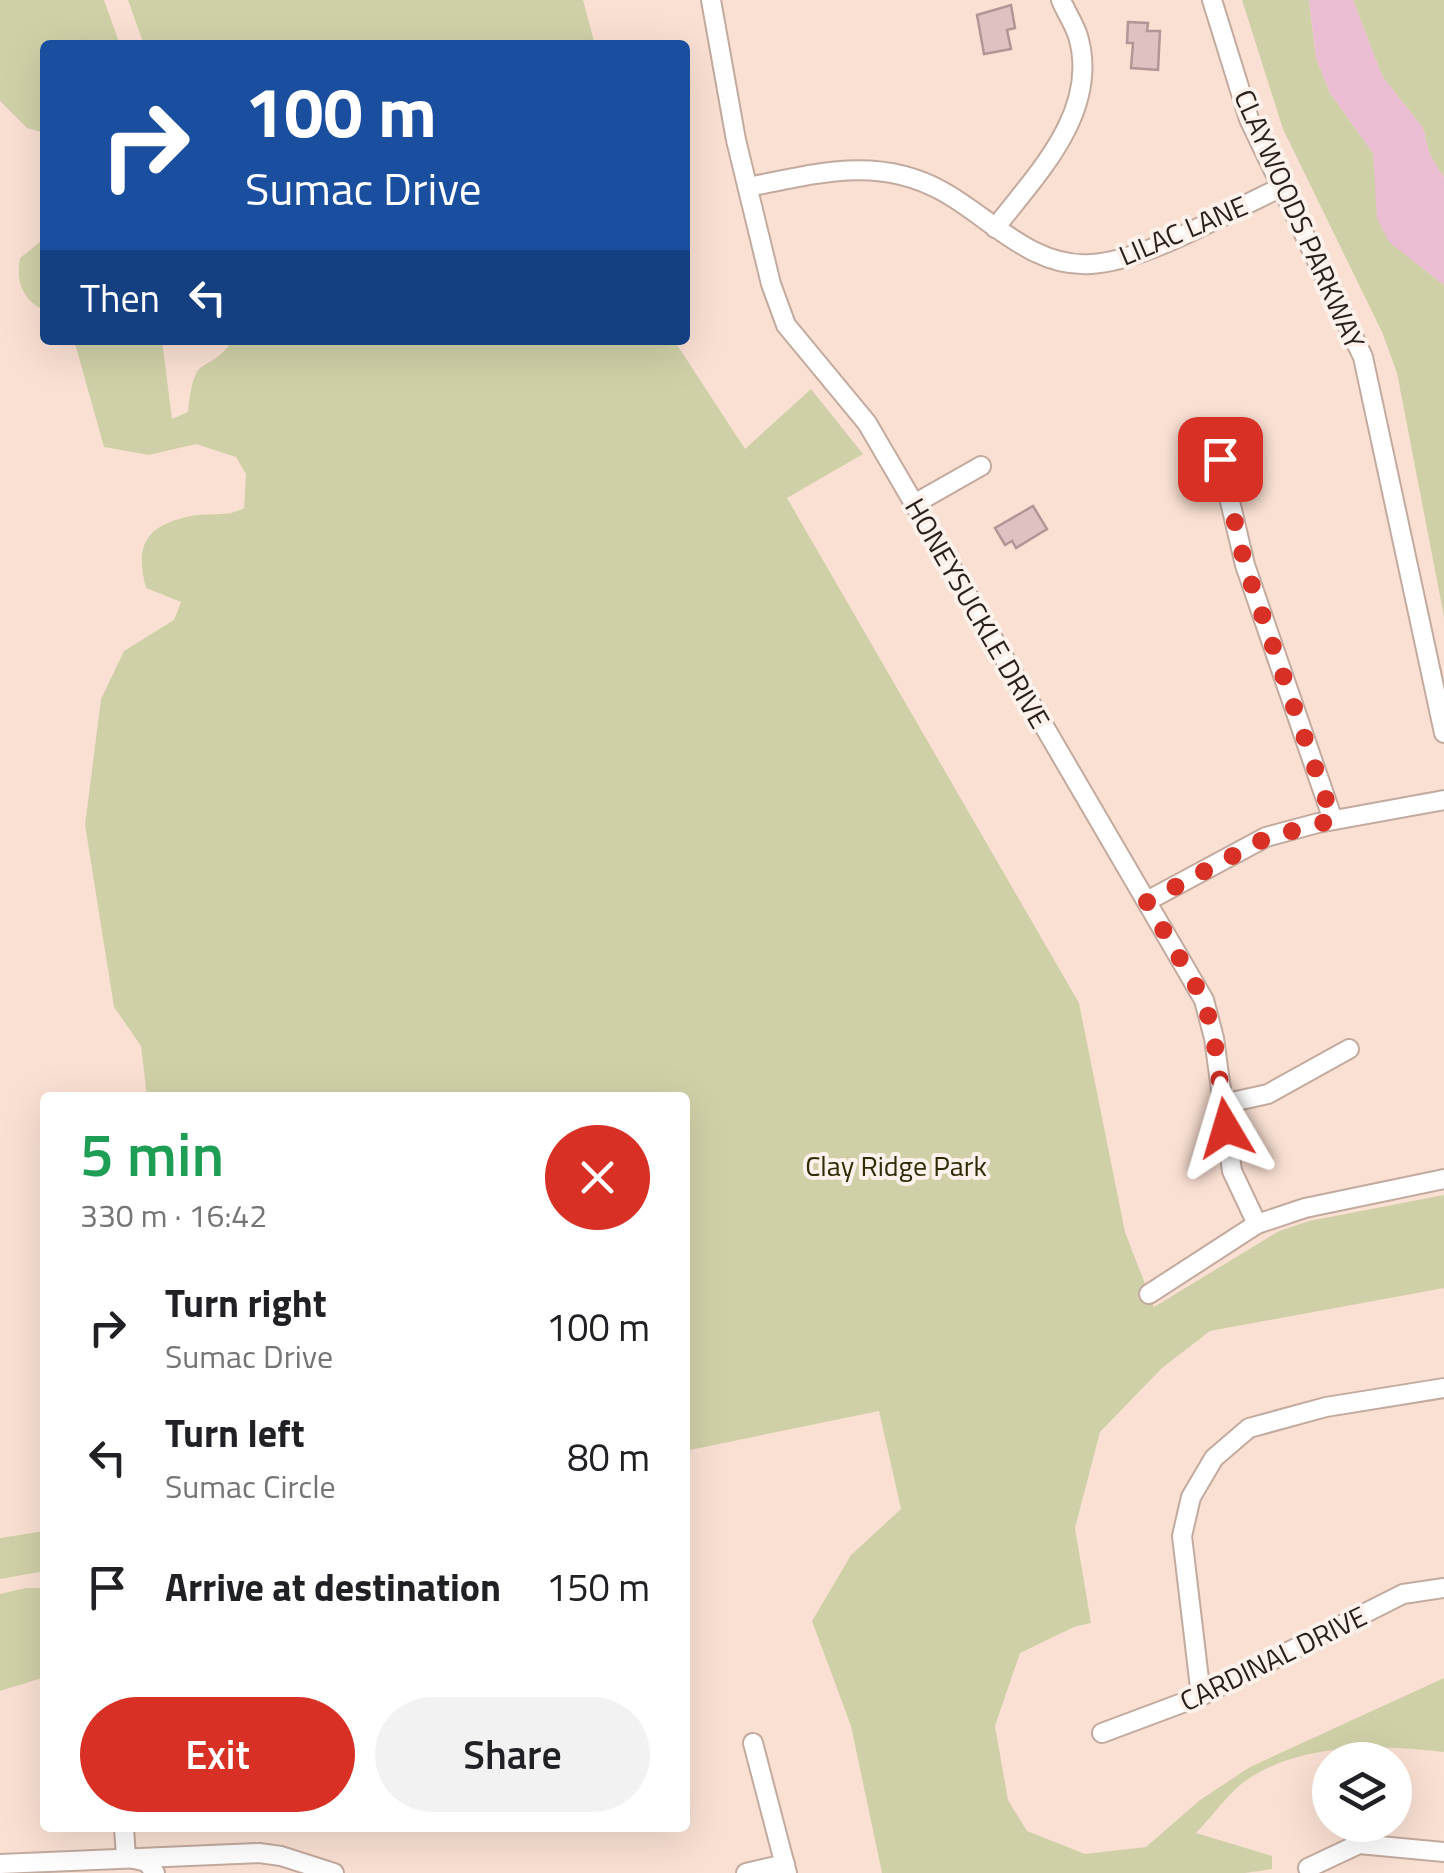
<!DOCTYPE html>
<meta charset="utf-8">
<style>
body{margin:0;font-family:"Titillium Web",sans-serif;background:#f2f2f2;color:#202124;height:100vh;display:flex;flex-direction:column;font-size:38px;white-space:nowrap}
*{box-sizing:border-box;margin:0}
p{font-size:32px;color:#757577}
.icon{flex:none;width:55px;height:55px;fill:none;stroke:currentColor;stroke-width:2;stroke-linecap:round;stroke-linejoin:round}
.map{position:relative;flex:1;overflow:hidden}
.details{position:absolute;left:40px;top:1092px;width:650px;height:740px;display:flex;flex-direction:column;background:#fff;border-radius:10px;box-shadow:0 10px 40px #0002}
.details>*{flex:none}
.top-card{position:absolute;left:40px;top:40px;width:650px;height:305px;border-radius:10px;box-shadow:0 10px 40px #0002;background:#1a4fa0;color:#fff;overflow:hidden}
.buttons{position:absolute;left:1312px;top:1742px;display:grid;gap:20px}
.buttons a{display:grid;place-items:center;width:100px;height:100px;border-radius:50%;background:#fff;box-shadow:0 10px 40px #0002;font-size:50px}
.pin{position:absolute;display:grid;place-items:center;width:85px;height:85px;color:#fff;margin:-42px;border-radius:20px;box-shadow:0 5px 15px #0006}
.me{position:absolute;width:110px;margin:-55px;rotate:353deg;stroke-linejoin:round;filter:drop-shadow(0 0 8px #0008)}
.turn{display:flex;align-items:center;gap:35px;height:210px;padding:0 40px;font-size:45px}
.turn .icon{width:130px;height:130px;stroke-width:2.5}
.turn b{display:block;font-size:70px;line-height:85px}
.then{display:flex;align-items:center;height:95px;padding:0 40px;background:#0003;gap:20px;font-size:38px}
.round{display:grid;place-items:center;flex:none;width:105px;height:105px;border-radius:52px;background:#f2f2f2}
.headline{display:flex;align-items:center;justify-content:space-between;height:170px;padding:0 40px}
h1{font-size:60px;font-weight:600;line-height:75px;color:#1e9e55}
.cta{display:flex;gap:20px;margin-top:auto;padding:20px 40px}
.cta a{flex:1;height:115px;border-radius:60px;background:#d93025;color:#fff;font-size:40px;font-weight:600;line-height:115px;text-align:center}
.cta a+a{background:#f2f2f2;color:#202124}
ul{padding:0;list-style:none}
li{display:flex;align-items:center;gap:30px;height:130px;padding:0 40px}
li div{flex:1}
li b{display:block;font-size:38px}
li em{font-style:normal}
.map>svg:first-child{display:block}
</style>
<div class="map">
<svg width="1444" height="1873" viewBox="0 0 1444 1873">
<rect width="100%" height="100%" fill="#fae0d3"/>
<g fill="#d0d0a8">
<polygon points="0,0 104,0 120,45 45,45 45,133 27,128 0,101"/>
<polygon points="128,0 583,0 595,45 144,45"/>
<polygon points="1242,0 1309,0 1316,58 1330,93 1373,153 1390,242 1444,285 1444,617 1397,373 1382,332 1283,129"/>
<polygon points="1353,0 1444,0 1444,178 1429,153 1423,128 1382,76"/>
<path d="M 45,238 L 45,311 C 22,300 16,282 20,258 Z"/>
<path d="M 74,340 L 162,340 L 172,419 L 188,412 C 195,346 206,379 233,340 L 674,340 L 745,449 L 811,389 L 863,454 L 787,498 L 1079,1003 L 1125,1232 L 1154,1307 L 1279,1231 L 1309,1221 L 1444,1195 L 1444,1288 L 1210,1331 L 1162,1368 L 1100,1432 L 1075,1528 L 1091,1623 L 1074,1627 L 1020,1653 L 995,1726 L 1008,1800 L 1027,1831 L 1085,1854 L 1146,1847 L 1200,1800 L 1250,1767 L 1444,1678 L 1444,1752 C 1381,1745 1308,1742 1251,1777 C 1231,1789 1213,1816 1196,1833 L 1272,1856 L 1272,1869 L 1245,1873 L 882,1873 L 851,1726 L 812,1621 L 851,1555 L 901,1509 L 879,1411 L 685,1451 L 685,1098 L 147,1097 L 141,1046 L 114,1007 L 85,825 L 101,699 L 124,651 L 174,620 L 181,602 L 146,588 C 134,544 147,525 191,516 C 211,512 226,518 244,508 L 246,474 L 236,457 L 196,444 L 149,455 L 104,447 Z"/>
<polygon points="45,1531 45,1571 0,1579 0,1538"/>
<polygon points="26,1588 45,1588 45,1677 0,1691 0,1594"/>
</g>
<polygon fill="#ebbdd3" points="1309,0 1353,0 1382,76 1423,128 1429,153 1444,178 1444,285 1389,242 1377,218 1373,153 1330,93 1316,58"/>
<g fill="#dfc1c1" stroke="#b29595" stroke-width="2.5">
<polygon points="1011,5 1015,28 1007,30 1011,49 984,54 977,15"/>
<polygon points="1128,22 1148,23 1147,31 1160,31 1158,70 1131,68 1133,43 1127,43"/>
<polygon points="1033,506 1047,529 1016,548 1012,541 1005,545 995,528"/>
</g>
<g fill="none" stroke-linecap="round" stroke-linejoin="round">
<g stroke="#c3aa9e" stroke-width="22">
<g id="minor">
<polyline points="711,0 736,140 771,284 786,325 867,423 1204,1000 1214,1038 1232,1171 1257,1224"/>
<polyline points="1212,0 1249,119 1363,357 1444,733"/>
<path d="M 748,187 C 816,174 877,155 942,191 C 990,217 1031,268 1091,264 C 1146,261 1229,211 1282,187"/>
<path d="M 995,228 C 1037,174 1100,111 1078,36 C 1074,24 1066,12 1061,0"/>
<polyline points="1220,459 1245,565 1333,820"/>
<polyline points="914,504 981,466"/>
<polyline points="1147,901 1266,837 1318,823 1444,800"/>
<polyline points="1223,1104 1268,1094 1349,1049"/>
<polyline points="1149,1294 1257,1224 1305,1208 1444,1179"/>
<polyline points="1201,1696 1182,1536 1191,1497 1214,1458 1249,1428 1326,1407 1444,1388"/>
<polyline points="1102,1733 1201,1696 1403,1594 1444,1588"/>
<polyline points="753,1743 787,1873"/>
<polyline points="124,1828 126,1857 147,1862 155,1873"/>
<polyline points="0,1864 259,1853 281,1856 334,1873"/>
<polyline points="1308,1868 1359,1844 1444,1852"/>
<polyline points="746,1873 785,1864"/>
</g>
</g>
<use href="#minor" stroke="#fff" stroke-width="18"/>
</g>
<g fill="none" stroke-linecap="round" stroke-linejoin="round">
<polyline stroke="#d93025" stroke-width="18" stroke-dasharray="0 32.4" points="1220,459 1245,565 1333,820 1266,838 1147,902 1204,1000 1214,1038 1226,1128"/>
</g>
<g text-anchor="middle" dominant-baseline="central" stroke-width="8" stroke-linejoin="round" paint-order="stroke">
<g font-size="28" fill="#281e1a" stroke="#fcf1eb">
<text transform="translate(1300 219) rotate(66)">CLAYWOODS PARKWAY</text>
<text transform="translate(1183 230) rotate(-23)">LILAC LANE</text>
<text transform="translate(978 613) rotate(60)">HONEYSUCKLE DRIVE</text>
<text transform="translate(1273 1658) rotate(-26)">CARDINAL DRIVE</text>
</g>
<g font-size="28" fill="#2d2c07" stroke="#fcf1eb">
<text x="896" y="1165">Clay Ridge Park</text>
</g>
</g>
</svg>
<div class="buttons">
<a><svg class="icon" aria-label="layers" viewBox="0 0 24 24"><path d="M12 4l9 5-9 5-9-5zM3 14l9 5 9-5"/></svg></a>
</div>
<div class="pin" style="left:1220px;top:459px;background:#d93025"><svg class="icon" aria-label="arrive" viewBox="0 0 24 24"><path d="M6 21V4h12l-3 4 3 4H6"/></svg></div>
<svg class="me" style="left:1226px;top:1128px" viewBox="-20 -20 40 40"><path d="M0-17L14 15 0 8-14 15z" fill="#d93025" stroke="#fff" stroke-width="4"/></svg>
<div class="top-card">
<div class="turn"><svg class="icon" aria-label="right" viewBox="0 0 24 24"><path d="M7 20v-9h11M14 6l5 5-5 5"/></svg><div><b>100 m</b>Sumac Drive</div></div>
<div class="then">Then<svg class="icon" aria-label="left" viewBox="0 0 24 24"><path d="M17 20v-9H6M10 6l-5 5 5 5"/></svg></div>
</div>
<section class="details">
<div class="headline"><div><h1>5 min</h1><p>330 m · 16:42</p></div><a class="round" style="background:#d93025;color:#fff"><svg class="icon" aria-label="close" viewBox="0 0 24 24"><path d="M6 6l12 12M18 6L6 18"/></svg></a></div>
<ul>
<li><svg class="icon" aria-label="right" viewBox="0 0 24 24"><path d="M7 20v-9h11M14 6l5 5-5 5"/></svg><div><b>Turn right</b><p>Sumac Drive</p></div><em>100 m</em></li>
<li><svg class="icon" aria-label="left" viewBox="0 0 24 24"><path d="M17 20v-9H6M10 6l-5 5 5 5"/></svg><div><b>Turn left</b><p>Sumac Circle</p></div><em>80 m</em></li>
<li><svg class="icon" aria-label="arrive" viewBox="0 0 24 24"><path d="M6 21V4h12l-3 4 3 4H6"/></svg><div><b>Arrive at destination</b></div><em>150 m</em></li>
</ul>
<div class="cta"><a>Exit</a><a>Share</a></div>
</section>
</div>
